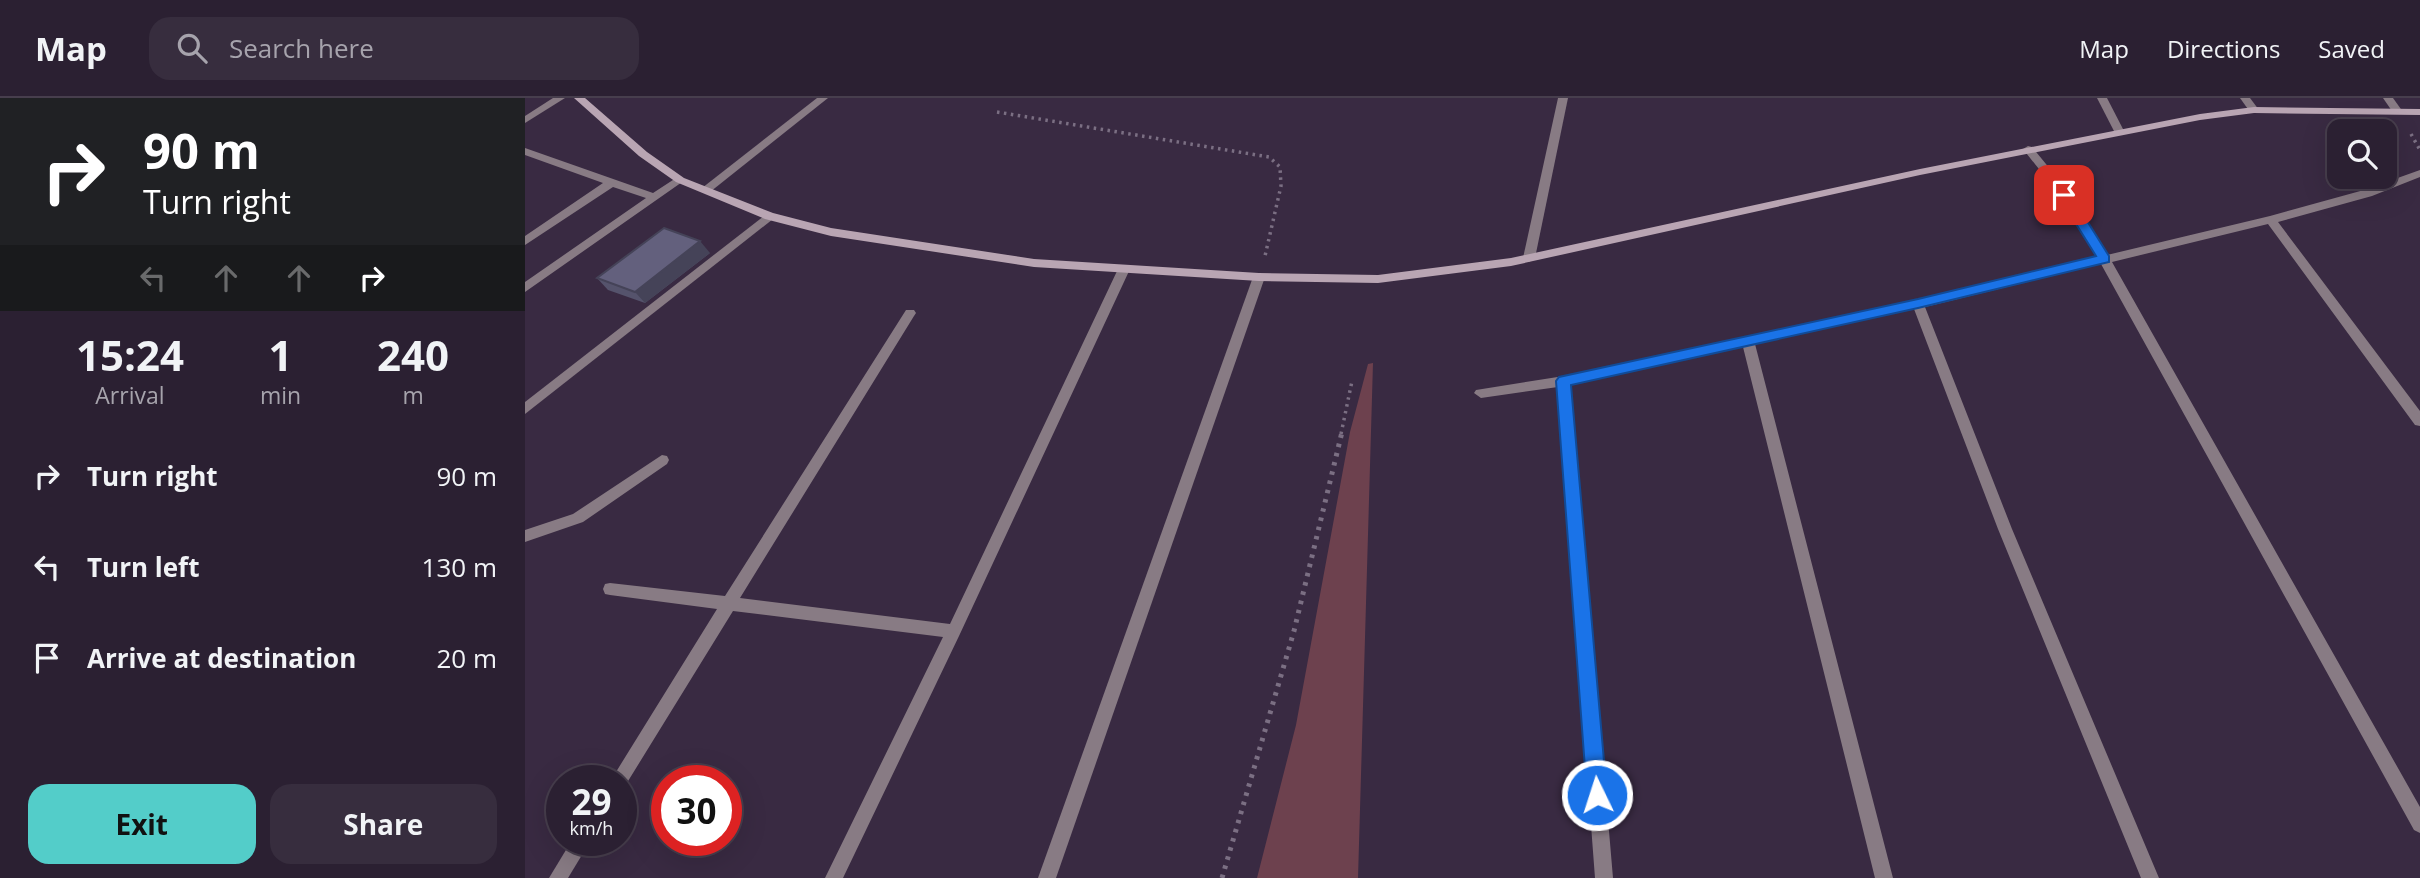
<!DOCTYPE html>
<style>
body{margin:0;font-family:"Open Sans",sans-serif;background:#372d3e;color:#f1f3f6;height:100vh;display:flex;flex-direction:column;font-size:26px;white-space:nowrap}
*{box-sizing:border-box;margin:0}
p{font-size:23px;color:#a6a3ac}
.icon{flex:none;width:38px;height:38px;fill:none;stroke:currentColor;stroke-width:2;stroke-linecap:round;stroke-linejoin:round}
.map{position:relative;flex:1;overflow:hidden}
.side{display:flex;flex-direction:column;background:#2b2032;width:525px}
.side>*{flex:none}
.banner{background:#202124;color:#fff;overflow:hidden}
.controls{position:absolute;left:1802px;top:21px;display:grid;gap:14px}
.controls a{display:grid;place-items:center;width:70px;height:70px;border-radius:14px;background:#2b2032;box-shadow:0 7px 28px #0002,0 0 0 2px #473e4d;font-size:35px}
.speed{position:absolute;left:21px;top:667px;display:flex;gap:14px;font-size:35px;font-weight:700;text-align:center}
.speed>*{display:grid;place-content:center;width:91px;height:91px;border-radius:50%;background:#2b2032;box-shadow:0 7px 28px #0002,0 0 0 2px #473e4d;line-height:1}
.speed small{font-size:18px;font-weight:400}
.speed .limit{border:10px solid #d22;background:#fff;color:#111}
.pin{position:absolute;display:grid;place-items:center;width:60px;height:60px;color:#fff;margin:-30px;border-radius:14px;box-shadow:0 4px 10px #0006}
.me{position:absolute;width:77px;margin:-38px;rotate:356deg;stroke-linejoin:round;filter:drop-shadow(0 0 5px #0008)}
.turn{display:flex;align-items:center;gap:24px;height:147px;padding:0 28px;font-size:32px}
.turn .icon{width:91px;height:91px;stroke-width:2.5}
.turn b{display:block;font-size:49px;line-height:60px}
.lanes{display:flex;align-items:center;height:66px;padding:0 28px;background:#0003;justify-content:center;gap:35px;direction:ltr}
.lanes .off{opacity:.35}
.eta{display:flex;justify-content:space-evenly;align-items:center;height:119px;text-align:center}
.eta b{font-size:42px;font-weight:700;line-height:49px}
.cta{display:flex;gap:14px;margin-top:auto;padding:14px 28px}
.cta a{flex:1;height:80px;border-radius:21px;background:#53cdc9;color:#111;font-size:28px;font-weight:700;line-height:80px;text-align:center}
.cta a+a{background:#372d3e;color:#f1f3f6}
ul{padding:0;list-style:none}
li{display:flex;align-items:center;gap:21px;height:91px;padding:0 28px}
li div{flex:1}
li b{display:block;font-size:26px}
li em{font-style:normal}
header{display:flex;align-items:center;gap:42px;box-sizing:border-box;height:98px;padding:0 35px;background:#2b2032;border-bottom:2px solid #473e4d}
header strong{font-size:33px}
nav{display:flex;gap:38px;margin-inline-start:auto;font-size:24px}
.search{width:490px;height:63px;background:#372d3e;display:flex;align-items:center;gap:18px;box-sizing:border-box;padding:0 24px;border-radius:21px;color:#a6a3ac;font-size:26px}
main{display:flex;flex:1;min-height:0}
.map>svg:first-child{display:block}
</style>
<header>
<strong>Map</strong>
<div class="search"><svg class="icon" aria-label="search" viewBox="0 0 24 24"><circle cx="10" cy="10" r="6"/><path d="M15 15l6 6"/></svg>Search here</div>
<nav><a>Map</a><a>Directions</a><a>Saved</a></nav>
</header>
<main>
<section class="side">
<div class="banner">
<div class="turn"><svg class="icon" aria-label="right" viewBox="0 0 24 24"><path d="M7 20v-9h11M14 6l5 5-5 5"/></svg><div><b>90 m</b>Turn right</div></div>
<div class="lanes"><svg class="icon off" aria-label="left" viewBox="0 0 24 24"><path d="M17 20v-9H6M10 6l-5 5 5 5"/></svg><svg class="icon off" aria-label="ahead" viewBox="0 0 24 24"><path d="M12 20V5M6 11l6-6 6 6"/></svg><svg class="icon off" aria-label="ahead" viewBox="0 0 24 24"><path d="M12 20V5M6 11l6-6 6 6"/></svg><svg class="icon" aria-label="right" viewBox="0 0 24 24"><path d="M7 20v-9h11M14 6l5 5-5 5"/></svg></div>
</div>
<div class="eta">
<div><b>15:24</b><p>Arrival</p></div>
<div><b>1</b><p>min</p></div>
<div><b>240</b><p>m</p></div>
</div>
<ul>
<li><svg class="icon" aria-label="right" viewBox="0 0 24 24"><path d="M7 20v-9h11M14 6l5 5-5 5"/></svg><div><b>Turn right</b></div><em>90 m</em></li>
<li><svg class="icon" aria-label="left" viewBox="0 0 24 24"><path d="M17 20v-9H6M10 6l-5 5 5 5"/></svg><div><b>Turn left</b></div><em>130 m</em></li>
<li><svg class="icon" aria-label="arrive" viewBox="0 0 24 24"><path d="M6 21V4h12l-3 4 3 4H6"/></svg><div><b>Arrive at destination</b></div><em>20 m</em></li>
</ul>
<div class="cta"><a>Exit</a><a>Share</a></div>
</section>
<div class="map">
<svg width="1895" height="780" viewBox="0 0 1895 780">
<rect width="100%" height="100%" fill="#392a42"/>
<polygon fill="#6d414e" points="848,265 833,780 732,780 771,627 825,334 843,266"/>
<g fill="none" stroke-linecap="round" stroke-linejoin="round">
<g stroke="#7b6f83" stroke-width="3.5" stroke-dasharray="2.5 4.5" stroke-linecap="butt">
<polyline points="472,14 744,59 755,69 756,88 740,158"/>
<polyline points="1886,36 1895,52"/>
<polyline points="816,336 827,283"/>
</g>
<polyline stroke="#7b6f83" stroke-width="5" stroke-dasharray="3.5 6" stroke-linecap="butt" points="697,780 769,533 817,334"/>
<g fill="#887b84" fill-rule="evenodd">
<polygon points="28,0 40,0 0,25 0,18"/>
<polygon points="292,0 303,0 185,94 177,94 177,90"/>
<polygon points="1033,0 1043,0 1010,160 1004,164 998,160"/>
<polygon points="1572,0 1582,0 1599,33 1598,35 1590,35"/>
<polygon points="1715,0 1725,0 1734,12 1733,14 1725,14"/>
<polygon points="1858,0 1868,0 1878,14 1877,16 1869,16"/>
<polygon points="1503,48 1507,49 1544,94 1582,157 1745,118 1839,92 1895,72 1895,79 1847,98 1753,124 1895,313 1895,328 1890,327 1743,126 1587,164 1895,709 1895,735 1889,732 1576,166 1400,209 1487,431 1634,780 1616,780 1473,431 1389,211 1230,246 1368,780 1350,780 1218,249 1046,286 1088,780 1070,780 1033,289 956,300 949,295 951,292 1039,278 1393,202 1572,159 1536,99 1498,51"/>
<polygon points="0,50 128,95 151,80 155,79 160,82 0,194 0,184 121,100 88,89 0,147 0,138 78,85 0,57"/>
<polygon points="244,114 250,118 248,121 0,316 0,304"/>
<polygon points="599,167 605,171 434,538 318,780 300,780 418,539 208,513 100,688 96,689 96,682 86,682 192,511 85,497 80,496 78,491 80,486 85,485 200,498 381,212 389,212 391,215 389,218 215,500 425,526 593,171"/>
<polygon points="734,175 740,179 531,780 513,780 728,179"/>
<polygon points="137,357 142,358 144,362 142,366 58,424 0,444 0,432 48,416"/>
<polygon points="47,742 66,742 43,780 24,780"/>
</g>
<polygon fill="#b9a5b3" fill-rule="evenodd" points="49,0 60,0 122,54 159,80 248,115 306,130 509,161 734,175 853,177 986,160 1395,71 1675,16 1729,9 1895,11 1895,17 1729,15 1675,22 1395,77 986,168 853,185 734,183 509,169 306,138 240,121 151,84 114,58"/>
</g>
<polygon fill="#55536c" points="185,155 120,205 83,192 72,180"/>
<polygon fill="#454358" points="175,143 185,155 120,205 110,194"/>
<polygon fill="#63607d" stroke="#454358" stroke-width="2" points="139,130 175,143 110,194 72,180"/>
<polygon fill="#1a73e8" stroke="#114b97" stroke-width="2" points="1539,93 1544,94 1584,158 1584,164 1393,210 1046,287 1082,697 1079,704 1072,707 1065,704 1062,697 1031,283 1034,279 1393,201 1571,158 1533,97"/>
</svg>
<div class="controls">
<a><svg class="icon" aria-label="search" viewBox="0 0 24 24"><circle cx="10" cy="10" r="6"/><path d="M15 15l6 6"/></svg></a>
</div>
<div class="speed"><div>29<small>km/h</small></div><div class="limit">30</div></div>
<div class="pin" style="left:1539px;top:97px;background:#d93025"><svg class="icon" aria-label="arrive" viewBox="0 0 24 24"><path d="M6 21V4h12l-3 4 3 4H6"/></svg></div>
<svg class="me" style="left:1072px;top:697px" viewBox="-20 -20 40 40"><circle r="17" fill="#1a73e8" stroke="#fff" stroke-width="3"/><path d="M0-11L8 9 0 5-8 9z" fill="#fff"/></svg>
</div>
</main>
